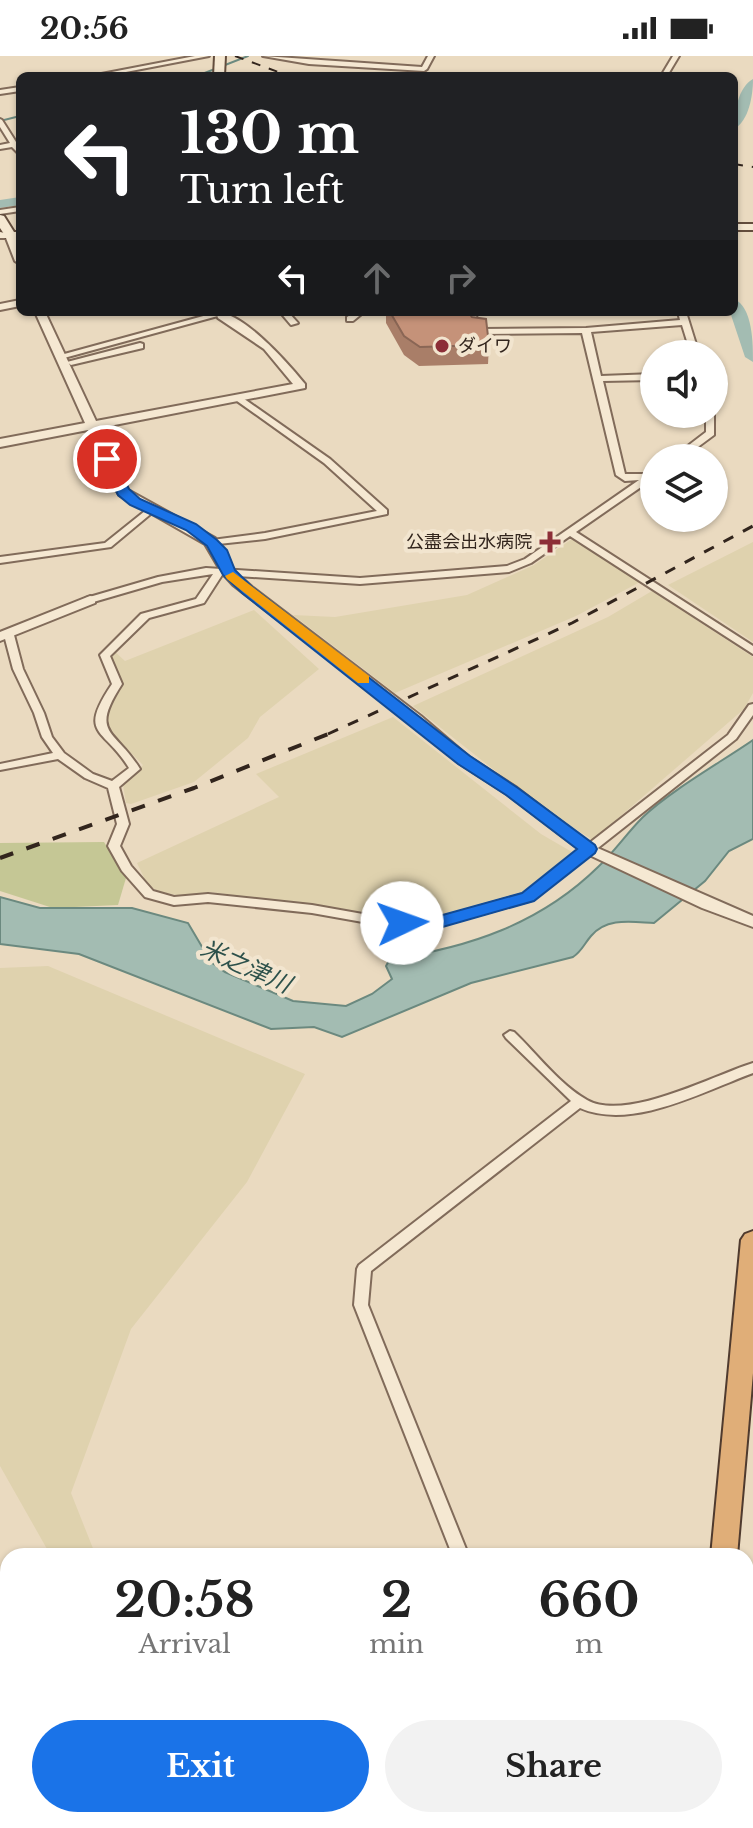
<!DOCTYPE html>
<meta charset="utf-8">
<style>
body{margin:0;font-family:"Libre Baskerville","Noto Sans JP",serif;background:#f2f2f2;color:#222;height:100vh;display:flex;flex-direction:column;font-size:30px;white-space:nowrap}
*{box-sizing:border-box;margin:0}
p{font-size:26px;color:#767676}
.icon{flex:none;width:44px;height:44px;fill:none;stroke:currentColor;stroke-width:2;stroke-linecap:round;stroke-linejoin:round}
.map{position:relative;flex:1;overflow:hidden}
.panel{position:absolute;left:0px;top:1492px;width:754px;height:280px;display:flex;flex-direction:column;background:#fff;border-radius:24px 24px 0 0;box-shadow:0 2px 6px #0004}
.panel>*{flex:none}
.top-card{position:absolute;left:16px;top:16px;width:722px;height:244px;border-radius:12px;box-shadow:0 2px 6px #0004;background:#202124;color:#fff;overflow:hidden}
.tools{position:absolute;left:640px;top:284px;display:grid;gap:16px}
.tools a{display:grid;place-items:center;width:88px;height:88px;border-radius:50%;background:#fff;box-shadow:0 2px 6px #0004;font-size:40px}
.pin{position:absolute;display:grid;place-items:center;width:68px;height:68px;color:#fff;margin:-34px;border:4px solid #fff;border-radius:50%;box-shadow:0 2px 8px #0007}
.me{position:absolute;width:88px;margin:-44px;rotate:87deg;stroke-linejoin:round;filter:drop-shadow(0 0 6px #0008)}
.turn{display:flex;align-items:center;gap:28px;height:168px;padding:0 32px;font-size:36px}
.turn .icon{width:104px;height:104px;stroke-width:2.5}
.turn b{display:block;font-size:56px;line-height:68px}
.lanes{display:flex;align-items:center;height:76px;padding:0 32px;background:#0003;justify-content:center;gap:40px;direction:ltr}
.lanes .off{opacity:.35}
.eta{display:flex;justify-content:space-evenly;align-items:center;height:136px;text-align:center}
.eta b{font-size:48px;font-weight:700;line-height:56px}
.cta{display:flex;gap:16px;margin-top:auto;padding:16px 32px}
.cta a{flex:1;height:92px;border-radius:48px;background:#1a73e8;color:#fff;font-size:32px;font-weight:700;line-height:92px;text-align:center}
.cta a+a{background:#f2f2f2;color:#222}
.status{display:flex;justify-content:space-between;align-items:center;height:56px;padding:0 40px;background:#fff;direction:ltr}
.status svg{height:22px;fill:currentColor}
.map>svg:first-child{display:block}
</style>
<div class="status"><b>20:56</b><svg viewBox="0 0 49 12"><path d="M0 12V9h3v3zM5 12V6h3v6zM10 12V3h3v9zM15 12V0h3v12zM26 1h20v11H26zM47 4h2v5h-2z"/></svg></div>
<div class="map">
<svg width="753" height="1772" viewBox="0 0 753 1772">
<rect width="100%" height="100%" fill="#eadac0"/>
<g fill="#dfd2ae">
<polygon points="572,483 640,526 576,560 395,637 293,559 335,561 467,539 534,509"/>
<polygon points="753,486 753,586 668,529"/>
<polygon points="652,535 753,601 753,637 744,653 593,784 545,754 413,650 608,561"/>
<polygon points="254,554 319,613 260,661 248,682 194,726 131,748 126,747 123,729 143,709 111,677 103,662 121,626 108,602 112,593 125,605"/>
<polygon points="393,661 541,778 572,796 542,827 522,838 424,864 211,836 183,840 161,836 148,830 137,807 279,741 256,718"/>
<polygon points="48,910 305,1018 247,1126 131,1273 71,1437 96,1500 51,1500 0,1410 0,912"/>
</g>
<polygon fill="#c5c795" points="104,786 126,822 118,849 53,852 0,835 0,787"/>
<g fill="#a3bcb2" stroke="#6b897f" stroke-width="2">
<path d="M 753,684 L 753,783 L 729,795 L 705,825 L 654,867 C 632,866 607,861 591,880 C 584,888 582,895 573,901 L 471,927 L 342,981 L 314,971 L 271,973 L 79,898 L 0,888 L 0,841 L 40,852 L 132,852 L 188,867 L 211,906 L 225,916 L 293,945 L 346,950 L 372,938 L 392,923 L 386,910 L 390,903 C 468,892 540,868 598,811 C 614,796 627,777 643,761 C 670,735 721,706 753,684 Z"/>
<polygon points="0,1606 8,1615 8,1704 0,1700"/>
<polygon points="77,1764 174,1764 183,1771 193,1772 82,1772"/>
</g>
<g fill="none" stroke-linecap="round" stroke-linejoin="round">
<g stroke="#6b897f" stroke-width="2">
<polyline points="197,20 248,0"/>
<polyline points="0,65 20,60"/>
</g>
<g fill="#a3bcb2" fill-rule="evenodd">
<path d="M 753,23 C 753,39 749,65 734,73 C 734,57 738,31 753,23 Z"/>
<polygon points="20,141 20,149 0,152 0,144"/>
<path d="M 734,243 C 753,251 753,288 753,306 L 745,301 L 730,256 L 734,256 Z"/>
</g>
<g stroke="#816b5a" stroke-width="4">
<g id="minor">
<polygon points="195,0 209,0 105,20 91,20"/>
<polygon points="263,0 422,11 428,0 434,0 427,13 424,15 309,8"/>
<polygon points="673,0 679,0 667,20 661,20"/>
<polygon points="20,31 20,35 0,38 0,34"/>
<polygon points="0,63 2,64 16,86 20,85 20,99 12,91 0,93 0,89 10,87 0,71"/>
<polygon points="20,151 20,155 0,158 0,154"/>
<polygon points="218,256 225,258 64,302 57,300"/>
<polygon points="280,256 288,256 298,267 291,269"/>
<polygon points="355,256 364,256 353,265 347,265 347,261"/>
<path d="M 468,256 L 476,256 L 477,272 L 482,273 L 586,272 L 680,264 L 678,256 L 686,256 L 699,298 L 691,298 L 682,269 L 591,276 L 601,320 L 654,318 L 654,324 L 603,325 L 625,418 L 647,418 L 654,415 L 654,422 L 576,476 L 753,590 L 753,598 L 570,480 L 531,507 L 509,516 L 360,528 L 222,519 L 204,547 L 149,562 L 110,600 L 122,628 C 89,679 115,672 140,713 L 119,731 L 129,768 L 120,790 L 131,810 L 153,835 L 174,841 L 208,838 L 312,849 L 374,860 L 439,862 L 524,838 L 728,679 L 749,649 L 753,648 L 753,659 L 736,683 L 532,844 L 439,870 L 374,868 L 312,857 L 208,846 L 174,849 L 145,841 L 122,815 L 108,790 L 117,768 L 108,732 L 85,722 L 58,703 L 0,714 L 0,708 L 53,697 L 42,681 L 34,657 L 13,613 L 4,579 L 9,576 L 14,579 L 23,613 L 44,657 L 52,681 L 64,697 L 93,718 L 112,725 L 129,712 C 104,671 77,680 112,628 L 100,599 L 141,558 L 196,543 L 213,518 L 162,526 L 90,547 L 86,546 L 86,542 L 158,521 L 206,512 L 360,522 L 507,510 L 525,503 L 639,424 L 625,425 L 616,419 L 582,277 L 481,278 L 469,273 Z"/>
<polygon points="140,287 143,288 143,292 71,309 67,306"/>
<polygon points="240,340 330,403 387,454 387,458 265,483 209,489 207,487 212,484 265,477 377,455 324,407 237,345 237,341"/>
<polygon points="706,358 714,358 714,379 683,402 672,402 706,376"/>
<polygon points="150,451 153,452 153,456 111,491 0,507 0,501 105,487"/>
<path d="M 510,975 L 514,976 C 537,998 559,1028 587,1044 C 626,1066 712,1020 753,1007 L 753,1017 C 704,1035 632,1075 580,1052 L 371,1215 L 368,1249 L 466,1493 L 463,1500 L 447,1500 L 450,1493 L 354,1249 L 357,1213 L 359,1209 L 571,1045 L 506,982 L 504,979 Z"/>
<rect x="746" y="1623" width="7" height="16"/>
</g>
</g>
<g stroke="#816b5a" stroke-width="4">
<g id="tertiary">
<polygon points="0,176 15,179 20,191 20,208 15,205 6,182 0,182"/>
<polygon points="20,244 20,250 0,254 0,248"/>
<path d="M 35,256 L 45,256 L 96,365 L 293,328 L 264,293 L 218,262 L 216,256 C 243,256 287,306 305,328 L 305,332 L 99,372 L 128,434 L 215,482 L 235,516 L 252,531 L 421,660 L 469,701 L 517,732 L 593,790 L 753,860 L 753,871 L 702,852 L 583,796 L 507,738 L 459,707 L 411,666 L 233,529 L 222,517 L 205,488 L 119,439 L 88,374 L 0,391 L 0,383 L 85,367 Z"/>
<polygon points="90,540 95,541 95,547 0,585 0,576"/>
</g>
</g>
<g stroke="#634d3d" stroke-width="4">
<g id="secondary">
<polygon points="215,0 225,0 224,20 214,20"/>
<polygon points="0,159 4,160 14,176 20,176 20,182 6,181 0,172"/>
<rect x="734" y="168" width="19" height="6"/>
</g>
</g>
<g stroke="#4f3a2e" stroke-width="4">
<g id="trunk">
<polygon points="753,1175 753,1317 737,1500 711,1500 741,1184 745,1178"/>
<rect x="712" y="1764" width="28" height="8"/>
</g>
</g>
<use href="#minor" fill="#f5e8d2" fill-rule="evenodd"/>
<use href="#tertiary" fill="#f5e8d2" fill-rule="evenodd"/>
<use href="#secondary" fill="#f5e8d2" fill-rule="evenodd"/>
<use href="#trunk" fill="#e0ae78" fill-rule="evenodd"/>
<g stroke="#32251d" stroke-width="2" stroke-dasharray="9 9" stroke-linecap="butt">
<polyline points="235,0 289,20"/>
<polyline points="734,108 753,111"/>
</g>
<polyline stroke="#32251d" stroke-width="3" stroke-dasharray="11 11" stroke-linecap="butt" points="328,678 572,567 753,470"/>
<polyline stroke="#32251d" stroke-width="4" stroke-dasharray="14 14" stroke-linecap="butt" points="0,802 194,732 333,676"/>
</g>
<polygon fill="#a97e68" points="386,256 468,256 489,289 488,308 419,310 404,299 386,267"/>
<polygon fill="#c59279" stroke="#8a6655" stroke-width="2" points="390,256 468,256 472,261 486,263 489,289 420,291 404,280"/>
<polygon fill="#1a73e8" stroke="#114b97" stroke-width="2" points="107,399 114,403 129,433 140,443 196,468 217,484 227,494 235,514 252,531 470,700 518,732 595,789 597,793 595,797 534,845 439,872 396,871 393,867 396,863 439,860 522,837 577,793 506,739 458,708 242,537 223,519 207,490 186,474 130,449 118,439 100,403"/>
<polygon fill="#f59e0b" points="233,516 369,620 369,627 358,627 227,523 225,520"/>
<g fill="#8c2e37" stroke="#f2e5cf" stroke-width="3">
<circle cx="442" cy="290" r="8"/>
<path d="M546 474h8v8h8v8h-8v8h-8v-8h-8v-8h8z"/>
</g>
<g text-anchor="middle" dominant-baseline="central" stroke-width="8" stroke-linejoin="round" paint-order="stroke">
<g font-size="18" fill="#32251d" stroke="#f2e5cf" text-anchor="start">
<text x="458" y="290">ダイワ</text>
<text x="532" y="486" text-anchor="end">公盡会出水病院</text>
</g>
<g font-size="24" font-style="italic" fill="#2d514b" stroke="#f2e5cf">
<text transform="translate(246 910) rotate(24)">米之津川</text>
</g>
</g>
</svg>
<div class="tools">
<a><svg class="icon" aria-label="sound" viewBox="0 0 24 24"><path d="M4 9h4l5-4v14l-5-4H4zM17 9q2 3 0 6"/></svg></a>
<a><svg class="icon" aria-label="layers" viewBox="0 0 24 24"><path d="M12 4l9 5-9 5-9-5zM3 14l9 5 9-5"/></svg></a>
</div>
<div class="pin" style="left:107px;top:403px;background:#d93025"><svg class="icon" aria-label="arrive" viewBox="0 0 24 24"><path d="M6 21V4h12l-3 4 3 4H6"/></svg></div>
<svg class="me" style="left:402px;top:867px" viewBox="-20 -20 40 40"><circle r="19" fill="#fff"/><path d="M0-13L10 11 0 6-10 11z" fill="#1a73e8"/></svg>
<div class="top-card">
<div class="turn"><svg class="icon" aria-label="left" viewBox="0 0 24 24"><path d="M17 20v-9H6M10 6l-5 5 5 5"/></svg><div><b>130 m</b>Turn left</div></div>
<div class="lanes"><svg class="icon" aria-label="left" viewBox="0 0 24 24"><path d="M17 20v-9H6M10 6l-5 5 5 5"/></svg><svg class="icon off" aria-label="ahead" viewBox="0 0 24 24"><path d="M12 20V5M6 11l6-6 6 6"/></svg><svg class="icon off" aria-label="right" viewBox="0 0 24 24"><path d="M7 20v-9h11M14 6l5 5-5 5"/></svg></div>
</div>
<section class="panel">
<div class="eta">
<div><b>20:58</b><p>Arrival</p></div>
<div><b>2</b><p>min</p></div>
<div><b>660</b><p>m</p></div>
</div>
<div class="cta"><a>Exit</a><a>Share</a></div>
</section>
</div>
